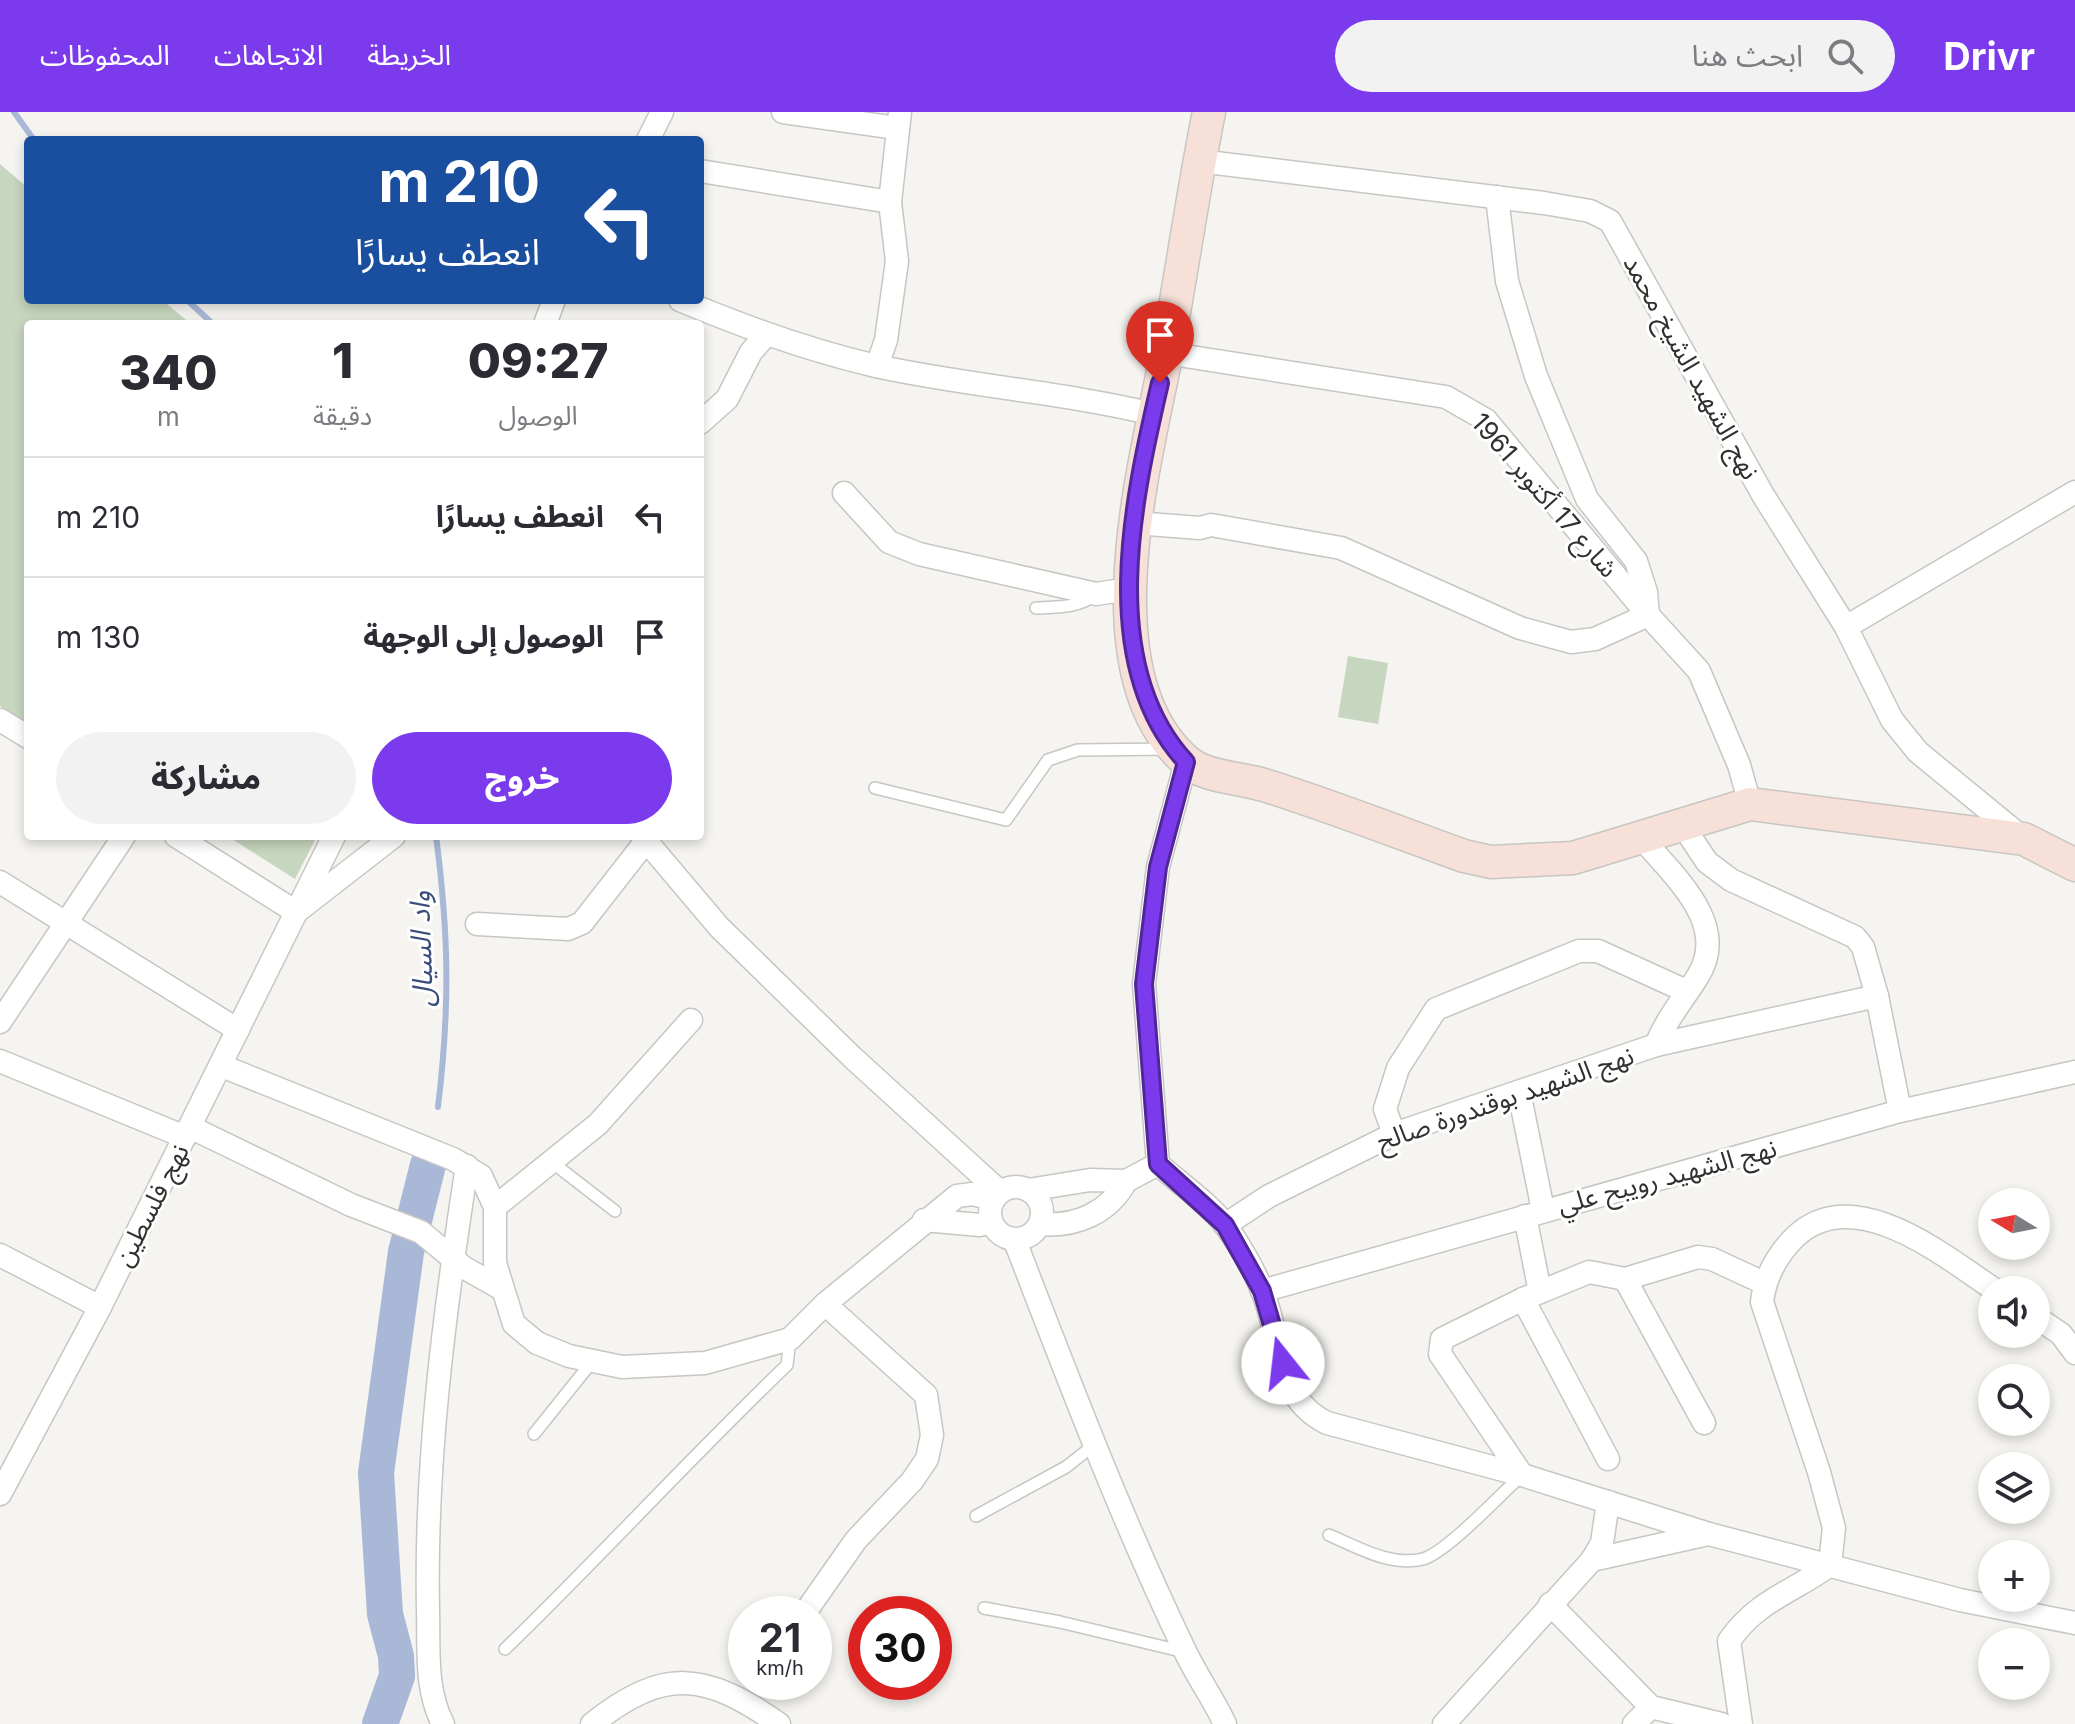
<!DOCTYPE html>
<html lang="ar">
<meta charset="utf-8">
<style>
body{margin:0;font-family:Inter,"Noto Sans Arabic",sans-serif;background:#f2f2f3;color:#2b2b33;direction:rtl;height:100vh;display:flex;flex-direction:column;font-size:30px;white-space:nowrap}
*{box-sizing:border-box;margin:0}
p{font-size:26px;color:#7c7c81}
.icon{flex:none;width:44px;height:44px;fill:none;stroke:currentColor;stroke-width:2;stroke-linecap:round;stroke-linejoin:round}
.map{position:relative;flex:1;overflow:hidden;direction:ltr}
.panel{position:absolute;left:24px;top:208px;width:680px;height:520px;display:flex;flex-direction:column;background:#fff;border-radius:8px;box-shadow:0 4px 12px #0003;direction:rtl}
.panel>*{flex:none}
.guide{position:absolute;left:24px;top:24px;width:680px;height:168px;border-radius:8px;box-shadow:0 4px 12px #0003;direction:rtl;background:#1a4fa0;color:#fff;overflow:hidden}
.needle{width:52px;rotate:280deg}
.buttons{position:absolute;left:1978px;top:1076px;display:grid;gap:16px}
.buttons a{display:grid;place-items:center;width:72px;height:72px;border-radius:50%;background:#fff;box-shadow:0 4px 12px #0003;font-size:40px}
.speed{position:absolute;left:728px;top:1484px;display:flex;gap:16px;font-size:40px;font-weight:700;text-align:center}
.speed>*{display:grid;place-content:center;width:104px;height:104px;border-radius:50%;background:#fff;box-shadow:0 4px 12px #0003;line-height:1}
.speed small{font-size:20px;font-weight:400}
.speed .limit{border:12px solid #d22;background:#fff;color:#111}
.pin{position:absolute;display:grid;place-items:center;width:68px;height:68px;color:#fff;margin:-82px -34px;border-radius:50% 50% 50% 0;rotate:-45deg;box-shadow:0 0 8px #0007}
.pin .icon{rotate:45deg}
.me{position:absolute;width:88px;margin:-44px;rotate:344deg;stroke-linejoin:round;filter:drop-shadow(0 0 6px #0008)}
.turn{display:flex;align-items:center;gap:28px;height:168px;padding:0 32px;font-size:36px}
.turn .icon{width:104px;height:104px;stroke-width:2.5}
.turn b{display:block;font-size:56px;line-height:68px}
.eta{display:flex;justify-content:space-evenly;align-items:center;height:136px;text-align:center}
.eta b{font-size:48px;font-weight:800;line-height:56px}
.primary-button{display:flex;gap:16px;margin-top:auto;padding:16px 32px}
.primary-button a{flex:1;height:92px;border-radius:48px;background:#7c3aed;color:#fff;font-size:32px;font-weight:800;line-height:92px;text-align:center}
.primary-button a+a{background:#f2f2f3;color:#2b2b33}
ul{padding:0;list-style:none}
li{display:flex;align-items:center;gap:24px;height:120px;padding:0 32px;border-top:2px solid #e1e1e2}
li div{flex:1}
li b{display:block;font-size:30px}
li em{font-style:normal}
header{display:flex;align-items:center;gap:48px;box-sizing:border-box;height:112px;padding:0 40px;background:#7c3aed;color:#fff}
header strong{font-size:38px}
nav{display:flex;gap:44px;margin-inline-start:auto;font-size:28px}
.search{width:560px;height:72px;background:#f2f2f3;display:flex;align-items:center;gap:20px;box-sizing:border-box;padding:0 28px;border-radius:44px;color:#7c7c81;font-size:30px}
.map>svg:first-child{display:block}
</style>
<header>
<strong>Drivr</strong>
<div class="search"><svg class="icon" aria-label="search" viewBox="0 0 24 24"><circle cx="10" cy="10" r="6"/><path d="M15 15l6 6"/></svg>ابحث هنا</div>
<nav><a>الخريطة</a><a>الاتجاهات</a><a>المحفوظات</a></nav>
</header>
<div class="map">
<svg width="2075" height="1612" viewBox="0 0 2075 1612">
<rect width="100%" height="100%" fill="#f5f4f0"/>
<g fill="#c7d6be">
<polygon points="0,52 28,76 28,188 162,188 191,212 28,212 28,613 0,594"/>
<polygon points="1348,544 1388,551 1378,612 1338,605"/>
<polygon points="227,724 317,724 295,767"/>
</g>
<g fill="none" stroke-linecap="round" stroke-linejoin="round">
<g stroke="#a9b8d6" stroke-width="6">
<polyline points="14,0 34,28"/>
<polyline points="187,188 213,212"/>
<path d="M 436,724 C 449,824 450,895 438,995"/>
</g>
<polyline stroke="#a9b8d6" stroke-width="36" points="380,1612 397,1564 396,1544 385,1502 376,1361 406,1140 428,1053"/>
<g stroke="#c7c6c2" stroke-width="14">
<g id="lane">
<path d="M 1036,496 C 1057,495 1078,496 1095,483"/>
<polyline points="875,676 1006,708 1048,648 1078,638 1170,637"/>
<polyline points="553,1051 615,1099"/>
<polyline points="534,1322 591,1251"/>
<polyline points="976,1404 1066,1355 1094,1333"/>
<path d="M 1329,1423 C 1357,1435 1391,1455 1423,1447 C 1447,1440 1501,1382 1522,1363"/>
<polyline points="984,1496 1060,1510 1185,1540"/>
<path d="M 505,1537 C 601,1444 691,1345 787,1253 L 790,1227"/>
</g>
</g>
<g stroke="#c7c6c2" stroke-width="25">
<g id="street">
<polyline points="783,0 897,16"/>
<polyline points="648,28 662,0"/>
<polyline points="1199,49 1544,91 1590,99 1610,109 1763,383 1846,515 1892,608 1918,640 2024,727"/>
<polyline points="700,59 890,90"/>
<path d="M 680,188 C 744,215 808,238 876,254 C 968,274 1061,280 1153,302"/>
<polyline points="545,212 554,188"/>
<polyline points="1166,241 1446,285 1486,308 1648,503 1699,559 1739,653 1750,692"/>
<polyline points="877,254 886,228 897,149 890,90 900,0"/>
<polyline points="700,311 727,287 751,240 765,224"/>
<polyline points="844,381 889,430 919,442 1096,482 1129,477"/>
<polyline points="1135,411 1200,416 1211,413 1341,436 1520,516 1571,530 1595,527 1648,503 1646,480 1636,449 1587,387 1536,264 1507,169 1497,85"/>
<polyline points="1846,515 2075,380"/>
<polyline points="0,608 28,625"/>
<path d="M 1186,650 L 1158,755 L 1144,872 L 1158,1052 C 1179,1071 1209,1091 1226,1114 C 1239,1132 1254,1158 1262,1178 C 1282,1226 1274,1285 1327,1311 L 1522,1363 L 1709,1422 L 1960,1488 L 2075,1511"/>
<polyline points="1681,711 1707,750 1731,768 1855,825 1863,835 1877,884 1900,999"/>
<polyline points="176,724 296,800"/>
<polyline points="642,724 719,815 852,945 1000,1080"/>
<polyline points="0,770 238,918"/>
<polyline points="300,797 394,724"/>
<polyline points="477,812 568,817 582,811 646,729"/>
<polyline points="0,910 124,724"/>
<polyline points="1656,933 1877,884"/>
<polyline points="0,949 185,1025"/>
<polyline points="222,954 453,1047 481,1064 495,1095 495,1151 514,1212 537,1231 569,1244 622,1255 705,1251 790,1227 825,1192 957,1084 972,1082 994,1087"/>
<polyline points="1519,980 1543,1098"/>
<polyline points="190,1015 351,1093 421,1120 463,1155 500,1176"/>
<polyline points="1394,1022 1385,997 1398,956 1436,897 1579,839 1598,839 1686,879"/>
<circle cx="1016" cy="1101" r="26"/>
<polyline points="1028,1078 1090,1068 1126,1069 1158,1052"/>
<polyline points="495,1095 598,1012 691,908"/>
<polyline points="1525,1104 1540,1180"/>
<polyline points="924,1108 980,1113 991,1109"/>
<path d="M 1040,1112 C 1076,1115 1109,1101 1126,1069"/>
<path d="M 1225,1113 L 1269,1084 L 1394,1022 L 1656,933 C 1667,906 1683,888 1698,864 C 1731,811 1671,762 1641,725"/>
<path d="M 1015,1129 C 1068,1266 1120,1404 1184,1537 C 1196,1563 1213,1586 1225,1612"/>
<polyline points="0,1143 100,1195"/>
<polyline points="1625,1167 1704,1311"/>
<polyline points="1262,1179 1900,999 2075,960"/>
<polyline points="1523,1187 1608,1347"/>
<polyline points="2036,1205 2061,1222 2075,1241"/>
<polyline points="1522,1363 1440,1242 1442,1227 1523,1187 1589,1160 1625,1167 1698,1145 1712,1147 1764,1171"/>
<polyline points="0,1382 100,1195 334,724"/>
<polyline points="1592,1448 1708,1422"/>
<polyline points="1550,1492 1651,1595 1721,1612"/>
<polyline points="804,1502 856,1428 912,1369 927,1347 932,1323 926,1283 825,1192"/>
<path d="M 443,1612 C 425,1578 429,1536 428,1498 C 425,1349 444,1202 467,1054"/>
<path d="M 592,1612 C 664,1555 705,1560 779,1612"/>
<polyline points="1444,1612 1592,1448 1602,1431 1608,1390"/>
<polyline points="1634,1612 1651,1595"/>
<path d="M 1741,1612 L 1729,1529 C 1756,1489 1793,1480 1830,1453 L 1834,1416 L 1819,1360 L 1762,1190 C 1765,1165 1777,1143 1795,1125 C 1854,1069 1944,1144 1995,1178"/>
</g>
</g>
<g stroke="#c7c6c2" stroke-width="35">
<path id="secondary" d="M 1209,0 C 1193,79 1182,160 1167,239 C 1146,350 1087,559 1184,647 C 1204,666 1238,665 1264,673 C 1331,694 1397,720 1464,744 L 1491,750 L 1573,746 L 1750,692 L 2024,727 L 2075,753"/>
</g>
<use href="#lane" stroke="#fff" stroke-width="11"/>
<use href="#street" stroke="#fff" stroke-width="22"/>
<use href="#secondary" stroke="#f7e0d8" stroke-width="32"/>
</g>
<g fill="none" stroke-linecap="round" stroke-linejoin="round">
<g stroke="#51269a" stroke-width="20">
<path id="route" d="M 1160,271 C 1133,387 1096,553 1186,650 L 1158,755 L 1144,872 L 1158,1052 L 1225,1113 L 1262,1179 L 1283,1251"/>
</g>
<use href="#route" stroke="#7c3aed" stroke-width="14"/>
</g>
<g text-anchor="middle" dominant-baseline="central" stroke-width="6" stroke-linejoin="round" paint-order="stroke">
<g font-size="26" fill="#31312f" stroke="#fff">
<text transform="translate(1692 255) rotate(61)">نهج الشهيد الشيخ محمد</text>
<text transform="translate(1545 383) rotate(49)">شارع 17 أكتوبر 1961</text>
<text transform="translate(1505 986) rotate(-19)">نهج الشهيد بوقندورة صالح</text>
<text transform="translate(1667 1064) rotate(-15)">نهج الشهيد رويبح علي</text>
<text transform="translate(151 1093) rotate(-63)">نهج فلسطين</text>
</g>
<g font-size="28" font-style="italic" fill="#3a4e79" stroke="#fff">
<text transform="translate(421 837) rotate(-92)">واد السيال</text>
</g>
</g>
</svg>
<div class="buttons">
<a><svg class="needle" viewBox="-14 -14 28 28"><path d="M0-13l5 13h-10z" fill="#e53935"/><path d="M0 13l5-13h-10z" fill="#7c7c81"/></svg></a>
<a><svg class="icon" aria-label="sound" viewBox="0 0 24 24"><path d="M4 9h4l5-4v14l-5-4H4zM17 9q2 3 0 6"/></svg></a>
<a><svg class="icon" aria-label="search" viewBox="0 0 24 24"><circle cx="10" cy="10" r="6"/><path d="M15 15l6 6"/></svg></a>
<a><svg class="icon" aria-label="layers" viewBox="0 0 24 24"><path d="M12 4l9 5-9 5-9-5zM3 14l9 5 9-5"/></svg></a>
<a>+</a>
<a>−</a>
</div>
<div class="speed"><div>21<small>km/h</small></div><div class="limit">30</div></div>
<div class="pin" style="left:1160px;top:271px;background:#d93025"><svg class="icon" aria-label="arrive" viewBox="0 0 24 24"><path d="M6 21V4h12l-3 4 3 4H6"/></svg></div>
<svg class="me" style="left:1283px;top:1251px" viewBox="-20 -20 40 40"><circle r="19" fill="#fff"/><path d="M0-13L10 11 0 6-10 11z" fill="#7c3aed"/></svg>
<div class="guide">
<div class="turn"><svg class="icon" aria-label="left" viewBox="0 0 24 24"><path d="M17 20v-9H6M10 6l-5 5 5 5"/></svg><div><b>210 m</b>انعطف يسارًا</div></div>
</div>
<section class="panel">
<div class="eta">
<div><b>09:27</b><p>الوصول</p></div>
<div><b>1</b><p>دقيقة</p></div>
<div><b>340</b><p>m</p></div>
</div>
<ul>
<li><svg class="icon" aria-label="left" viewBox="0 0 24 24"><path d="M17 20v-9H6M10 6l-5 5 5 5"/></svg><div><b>انعطف يسارًا</b></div><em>210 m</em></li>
<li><svg class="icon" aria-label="arrive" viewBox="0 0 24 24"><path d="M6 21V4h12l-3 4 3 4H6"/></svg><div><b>الوصول إلى الوجهة</b></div><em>130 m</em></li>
</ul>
<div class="primary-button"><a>خروج</a><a>مشاركة</a></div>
</section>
</div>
